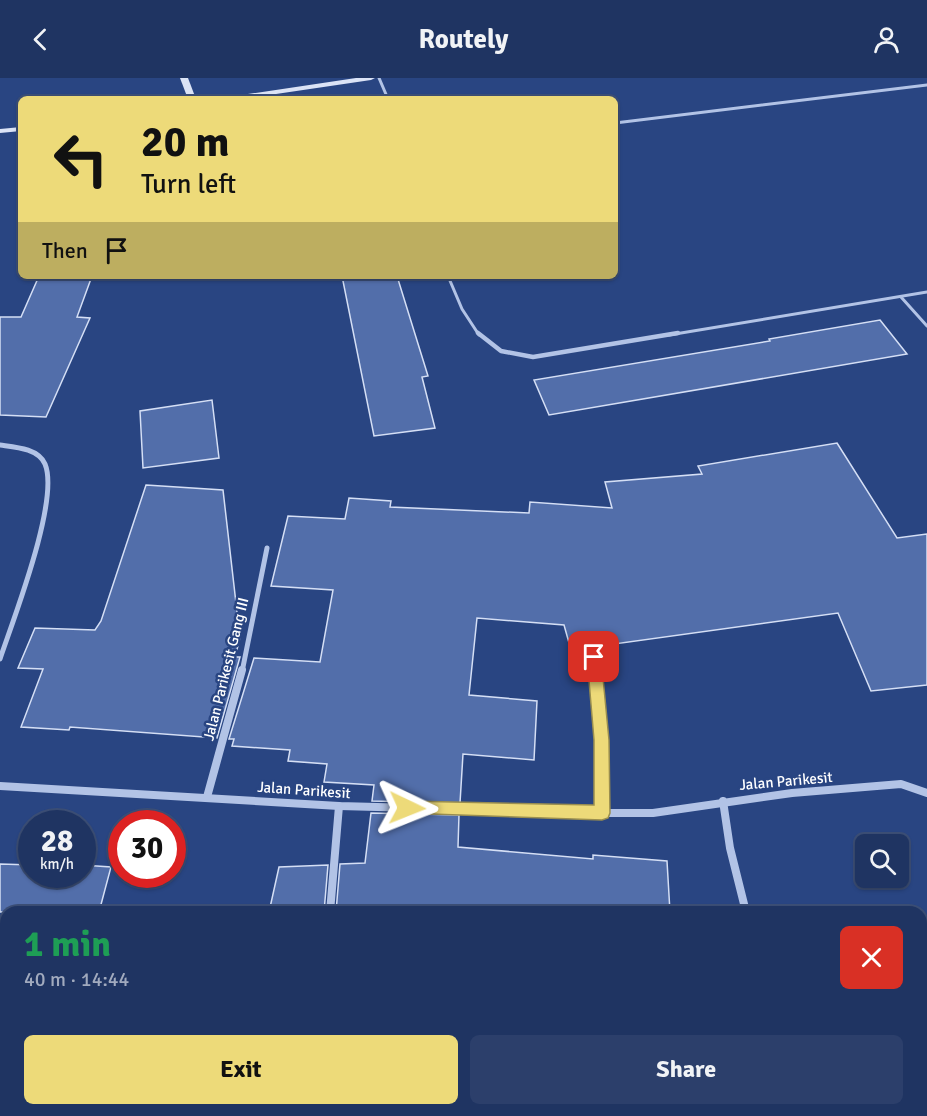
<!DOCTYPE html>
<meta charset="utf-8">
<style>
body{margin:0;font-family:Signika,sans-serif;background:#2c3f6b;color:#f1f3f6;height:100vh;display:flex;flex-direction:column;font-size:22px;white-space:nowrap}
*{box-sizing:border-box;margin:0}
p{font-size:20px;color:#a1aabe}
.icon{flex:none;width:33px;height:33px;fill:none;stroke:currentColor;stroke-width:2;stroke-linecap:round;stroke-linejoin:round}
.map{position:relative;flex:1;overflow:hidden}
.details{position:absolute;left:0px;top:828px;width:927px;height:210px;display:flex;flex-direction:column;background:#1f3462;border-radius:18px 18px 0 0;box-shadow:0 2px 4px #0004,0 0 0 2px #3c4f77}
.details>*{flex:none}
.guide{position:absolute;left:18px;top:18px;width:600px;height:183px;border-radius:9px;box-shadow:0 2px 4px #0004,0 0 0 2px #3c4f77;background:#edda79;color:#111;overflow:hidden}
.fabs{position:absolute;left:855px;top:756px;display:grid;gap:12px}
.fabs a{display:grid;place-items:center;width:54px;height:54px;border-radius:9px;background:#1f3462;box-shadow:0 2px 4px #0004,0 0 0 2px #3c4f77;font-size:30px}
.speed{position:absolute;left:18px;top:732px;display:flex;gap:12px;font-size:30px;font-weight:700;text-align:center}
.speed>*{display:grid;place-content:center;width:78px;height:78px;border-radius:50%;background:#1f3462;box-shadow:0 2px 4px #0004,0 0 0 2px #3c4f77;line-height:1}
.speed small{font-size:15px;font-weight:400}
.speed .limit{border:9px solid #d22;background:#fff;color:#111}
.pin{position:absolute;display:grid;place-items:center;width:51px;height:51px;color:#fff;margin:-26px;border-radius:12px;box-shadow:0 3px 9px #0006}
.me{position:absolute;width:66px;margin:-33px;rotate:92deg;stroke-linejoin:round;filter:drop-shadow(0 0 4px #0008)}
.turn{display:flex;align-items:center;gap:21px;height:126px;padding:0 24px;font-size:27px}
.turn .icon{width:78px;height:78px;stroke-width:2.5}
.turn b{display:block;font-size:42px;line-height:51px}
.then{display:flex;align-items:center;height:57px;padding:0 24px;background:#0003;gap:12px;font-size:22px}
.round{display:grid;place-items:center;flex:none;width:63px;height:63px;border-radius:9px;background:#2c3f6b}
.head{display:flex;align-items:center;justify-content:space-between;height:102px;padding:0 24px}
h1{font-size:36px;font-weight:800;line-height:45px;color:#1e9e55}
.action{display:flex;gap:12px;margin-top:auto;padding:12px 24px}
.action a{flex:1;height:69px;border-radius:9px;background:#edda79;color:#111;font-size:24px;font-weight:800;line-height:69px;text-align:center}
.action a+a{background:#2c3f6b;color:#f1f3f6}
header{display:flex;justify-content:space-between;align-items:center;height:78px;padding:0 24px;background:#1f3462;font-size:27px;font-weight:800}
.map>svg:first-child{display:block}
</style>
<header><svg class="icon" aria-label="back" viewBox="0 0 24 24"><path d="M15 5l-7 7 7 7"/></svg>Routely<svg class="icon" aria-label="person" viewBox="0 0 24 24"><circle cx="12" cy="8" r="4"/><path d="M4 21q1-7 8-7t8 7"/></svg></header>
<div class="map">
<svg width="927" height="1038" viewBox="0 0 927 1038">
<rect width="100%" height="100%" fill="#294582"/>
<g fill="#526eaa" stroke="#d5dff5" stroke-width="1.5">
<polygon points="39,198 92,198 77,239 90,240 46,339 0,337 0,239 21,239"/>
<polygon points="342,198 397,198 428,298 422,299 435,350 374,358"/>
<polygon points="880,242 907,276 549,337 534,302 770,263 769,261"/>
<polygon points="212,322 219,380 143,390 140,333"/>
<polygon points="837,365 897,460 927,456 927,607 871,613 838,535 571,572 564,547 477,540 469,617 537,623 534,682 463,676 460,725 372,723 374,707 324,704 327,686 288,683 290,672 232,668 234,661 229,661 254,580 320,584 333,512 271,508 288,438 345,441 349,420 391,423 390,429 529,435 530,424 612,430 605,404 702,396 698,388"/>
<polygon points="146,407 223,412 240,560 235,579 240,579 217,660 70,649 69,652 21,649 43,591 18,590 35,550 95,552 101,543"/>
<polygon points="371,735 459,737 458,769 593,781 593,777 667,783 670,834 336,834 340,786 365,785"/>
<polygon points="0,786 32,787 32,796 82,796 82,787 111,789 99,834 0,834"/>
<polygon points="328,787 324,834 269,834 279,789"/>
</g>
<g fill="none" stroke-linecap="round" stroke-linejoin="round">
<g stroke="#b2c3e6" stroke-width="3">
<polyline points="379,0 388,21"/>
<polyline points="615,45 927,7"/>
<polyline points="448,198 462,231 479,257"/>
<polyline points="901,219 927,248"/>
<polyline points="669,257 927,214"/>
</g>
<polyline stroke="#b2c3e6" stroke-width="4.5" points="478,255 501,273 533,279 678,255"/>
<g stroke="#b2c3e6" stroke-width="5">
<path d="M 0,367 C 14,369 38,370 45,386 C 60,422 13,542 0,581"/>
<polyline points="594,579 595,594"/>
<polyline points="242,594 267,470"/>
</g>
<g stroke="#b2c3e6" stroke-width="8">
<polyline points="595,592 602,662 602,735"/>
<polyline points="0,708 339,728 602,735 653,735 792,715 901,706 927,715"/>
<polyline points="207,719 242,592"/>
<polyline points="723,723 730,770 746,834"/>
<polyline points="330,834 339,728"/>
<polyline points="790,1032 791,1038"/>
<polyline points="312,1038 313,1032"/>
</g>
<g fill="#dbe3f6" fill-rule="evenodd">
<polygon points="180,0 188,0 196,21 188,21"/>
<polygon points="356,0 375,0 371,2 243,21 224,21 228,19"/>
<polygon points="21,49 21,53 0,55 0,51"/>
</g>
</g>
<polygon fill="#edda79" stroke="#9a8e4f" stroke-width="1.5" points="594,573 601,579 609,662 610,735 608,740 602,742 402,735 399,730 402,725 407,723 594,727 594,662 587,579"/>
<g text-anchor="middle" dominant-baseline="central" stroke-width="5" stroke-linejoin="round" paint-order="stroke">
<g font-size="15" fill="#fff" stroke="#294582">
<text transform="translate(226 591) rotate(-76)">Jalan Parikesit Gang III</text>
<text transform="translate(786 703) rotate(-5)">Jalan Parikesit</text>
<text transform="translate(304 712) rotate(4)">Jalan Parikesit</text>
</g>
</g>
</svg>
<div class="fabs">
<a><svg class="icon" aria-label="search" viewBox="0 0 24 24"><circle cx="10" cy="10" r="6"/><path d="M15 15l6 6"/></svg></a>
</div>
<div class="speed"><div>28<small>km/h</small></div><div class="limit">30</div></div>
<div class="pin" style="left:594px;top:579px;background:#d93025"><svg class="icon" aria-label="arrive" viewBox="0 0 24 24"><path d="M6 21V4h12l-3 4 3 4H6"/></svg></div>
<svg class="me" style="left:407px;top:730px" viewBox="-20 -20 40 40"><path d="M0-17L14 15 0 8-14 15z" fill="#edda79" stroke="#fff" stroke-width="4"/></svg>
<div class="guide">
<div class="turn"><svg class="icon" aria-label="left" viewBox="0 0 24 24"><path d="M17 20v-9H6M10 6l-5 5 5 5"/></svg><div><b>20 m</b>Turn left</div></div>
<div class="then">Then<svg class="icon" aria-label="arrive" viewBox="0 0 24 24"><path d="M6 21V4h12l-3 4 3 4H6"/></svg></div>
</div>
<section class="details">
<div class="head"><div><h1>1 min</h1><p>40 m · 14:44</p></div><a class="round" style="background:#d93025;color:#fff"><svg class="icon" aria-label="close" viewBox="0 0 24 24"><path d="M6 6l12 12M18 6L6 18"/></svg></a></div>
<div class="action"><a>Exit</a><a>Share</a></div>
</section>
</div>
